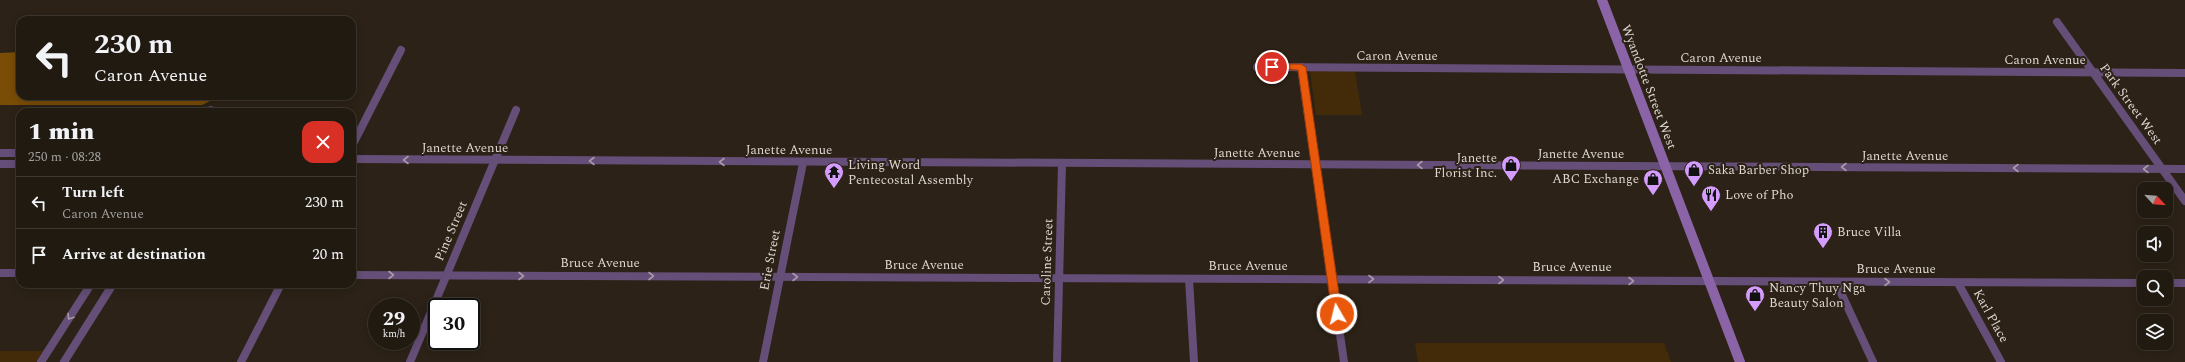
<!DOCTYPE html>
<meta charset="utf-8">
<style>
body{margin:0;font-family:Spectral,serif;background:#29231a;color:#f1f3f6;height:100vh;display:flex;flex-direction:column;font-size:15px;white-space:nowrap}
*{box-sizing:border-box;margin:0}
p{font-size:13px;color:#a2a19f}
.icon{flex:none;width:22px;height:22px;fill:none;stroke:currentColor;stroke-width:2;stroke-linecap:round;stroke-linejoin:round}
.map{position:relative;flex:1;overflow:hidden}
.side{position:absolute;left:16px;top:108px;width:340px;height:180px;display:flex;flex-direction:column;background:#211a11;border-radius:12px;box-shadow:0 2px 10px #0003,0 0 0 1px #3e3831}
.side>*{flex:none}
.banner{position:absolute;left:16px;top:16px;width:340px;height:84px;border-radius:12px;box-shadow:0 2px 10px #0003,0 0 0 1px #3e3831;background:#211a11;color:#f1f3f6;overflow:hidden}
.needle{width:26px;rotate:116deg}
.fabs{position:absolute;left:2137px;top:182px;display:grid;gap:8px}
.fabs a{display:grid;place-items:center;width:36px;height:36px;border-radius:8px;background:#211a11;box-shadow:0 2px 10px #0003,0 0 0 1px #3e3831;font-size:20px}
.speed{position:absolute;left:368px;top:298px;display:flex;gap:8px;font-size:20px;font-weight:700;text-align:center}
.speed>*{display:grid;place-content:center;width:52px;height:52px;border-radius:50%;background:#211a11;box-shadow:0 2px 10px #0003,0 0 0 1px #3e3831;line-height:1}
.speed small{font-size:10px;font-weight:400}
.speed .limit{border:2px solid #111;border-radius:6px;background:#fff;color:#111}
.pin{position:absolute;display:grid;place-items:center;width:34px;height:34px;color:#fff;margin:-17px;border:2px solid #fff;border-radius:50%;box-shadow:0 1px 4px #0007}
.me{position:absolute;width:44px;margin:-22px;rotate:352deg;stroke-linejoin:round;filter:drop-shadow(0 0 3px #0008)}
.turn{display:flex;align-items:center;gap:14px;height:84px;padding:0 12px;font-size:18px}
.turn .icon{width:52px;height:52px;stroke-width:2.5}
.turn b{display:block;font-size:28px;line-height:34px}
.round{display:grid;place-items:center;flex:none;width:42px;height:42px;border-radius:12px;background:#29231a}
.head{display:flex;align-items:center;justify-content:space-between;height:68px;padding:0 12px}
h1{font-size:24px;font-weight:800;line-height:30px}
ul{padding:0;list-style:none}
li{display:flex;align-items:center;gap:12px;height:52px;padding:0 12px;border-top:1px solid #3e3831}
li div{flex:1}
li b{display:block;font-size:15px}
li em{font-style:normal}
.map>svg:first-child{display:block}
</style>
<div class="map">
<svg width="2185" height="362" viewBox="0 0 2185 362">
<rect width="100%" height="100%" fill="#2c2217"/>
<g fill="#432b0a">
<polygon points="1310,71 1355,71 1362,115 1316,115"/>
<polygon points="1415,343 1664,343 1671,362 1418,362"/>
<polygon points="0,351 43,351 36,362 0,362"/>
</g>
<polygon fill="#7a4d07" points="20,52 20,96 220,96 202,105 0,105 0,53"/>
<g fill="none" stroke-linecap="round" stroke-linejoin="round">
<g stroke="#654e77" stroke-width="8">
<polyline points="2057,22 2185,201"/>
<polyline points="1257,67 2185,73"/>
<polyline points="1301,67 1344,362"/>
<polyline points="205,112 211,110 215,112"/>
<polyline points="352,146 401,50"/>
<polyline points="0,153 20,153"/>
<polyline points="352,159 2185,169"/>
<polyline points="0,164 20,164"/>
<polyline points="0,273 20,273"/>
<polyline points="352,275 2144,283"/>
<polyline points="1189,279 1194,362"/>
<polyline points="1836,282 1873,362"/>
<polyline points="1958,283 2001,362"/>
<polyline points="2166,283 2185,283"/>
<polyline points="41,362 91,284"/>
<polyline points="64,362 113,284"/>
<polyline points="241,362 281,284"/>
<polyline points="410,362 516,110"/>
<polyline points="763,362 803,163"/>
<polyline points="1057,362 1062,164"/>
</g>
<polyline stroke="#8a64a6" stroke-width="10" points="1602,0 1740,362"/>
</g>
<defs><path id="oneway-chevron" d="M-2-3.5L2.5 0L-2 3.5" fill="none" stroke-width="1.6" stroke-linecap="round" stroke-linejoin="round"/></defs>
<g stroke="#a899a8">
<use href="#oneway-chevron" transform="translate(406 160) rotate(-180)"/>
<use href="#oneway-chevron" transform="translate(592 161) rotate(-180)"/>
<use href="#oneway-chevron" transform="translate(722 162) rotate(-180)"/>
<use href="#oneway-chevron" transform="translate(1420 165) rotate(-180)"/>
<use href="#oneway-chevron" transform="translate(1844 167) rotate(-180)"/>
<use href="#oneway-chevron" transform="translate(2016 168) rotate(-180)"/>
<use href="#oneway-chevron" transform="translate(2146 169) rotate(-180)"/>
<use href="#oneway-chevron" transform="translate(391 275)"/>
<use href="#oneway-chevron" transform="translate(521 276)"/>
<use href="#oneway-chevron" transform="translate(651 276)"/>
<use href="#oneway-chevron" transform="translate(795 277)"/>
<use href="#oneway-chevron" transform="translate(1371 279)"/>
<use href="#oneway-chevron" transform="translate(1501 280)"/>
<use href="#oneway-chevron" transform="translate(1631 281)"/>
<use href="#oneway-chevron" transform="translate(1887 282)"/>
<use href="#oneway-chevron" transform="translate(70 317) rotate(123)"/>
</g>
<polygon fill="#ea580c" stroke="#983908" points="1272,64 1301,64 1306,67 1342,314 1337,319 1332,314 1298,70 1269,69 1269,65"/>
<defs>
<g id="shop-pin" transform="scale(1)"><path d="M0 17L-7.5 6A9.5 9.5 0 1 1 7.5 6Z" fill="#d39cfd" stroke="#2c2217"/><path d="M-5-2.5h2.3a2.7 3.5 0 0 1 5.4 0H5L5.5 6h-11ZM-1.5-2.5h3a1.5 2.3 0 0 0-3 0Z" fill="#111"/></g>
<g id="temple-pin" transform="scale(1)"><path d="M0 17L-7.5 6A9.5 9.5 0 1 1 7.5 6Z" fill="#d39cfd" stroke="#2c2217"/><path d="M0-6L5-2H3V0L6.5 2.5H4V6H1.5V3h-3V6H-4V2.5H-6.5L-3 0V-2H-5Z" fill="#111"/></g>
<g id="restaurant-pin" transform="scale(1)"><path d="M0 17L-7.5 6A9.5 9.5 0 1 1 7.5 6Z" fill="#d39cfd" stroke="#2c2217"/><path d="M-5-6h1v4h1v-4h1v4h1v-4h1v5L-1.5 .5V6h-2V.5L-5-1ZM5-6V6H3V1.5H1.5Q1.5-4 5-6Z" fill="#111"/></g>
<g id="building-pin" transform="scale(1)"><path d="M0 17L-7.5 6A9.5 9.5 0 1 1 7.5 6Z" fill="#d39cfd" stroke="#2c2217"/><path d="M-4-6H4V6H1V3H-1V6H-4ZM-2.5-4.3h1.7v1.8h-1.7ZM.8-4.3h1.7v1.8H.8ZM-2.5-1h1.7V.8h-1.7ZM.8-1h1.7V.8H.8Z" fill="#111"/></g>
</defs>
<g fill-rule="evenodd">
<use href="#shop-pin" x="1511" y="165"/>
<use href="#shop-pin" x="1694" y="170"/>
<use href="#temple-pin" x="834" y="172"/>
<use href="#shop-pin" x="1653" y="179"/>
<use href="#restaurant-pin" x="1711" y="195"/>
<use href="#building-pin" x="1823" y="232"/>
<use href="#shop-pin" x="1755" y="295"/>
</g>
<g text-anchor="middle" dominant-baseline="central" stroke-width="4" stroke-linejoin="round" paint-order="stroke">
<g font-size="13" fill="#ded7d0" stroke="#2c2217">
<text x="1397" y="56">Caron Avenue</text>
<text x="1721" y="58">Caron Avenue</text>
<text x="2045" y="60">Caron Avenue</text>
<text transform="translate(1649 87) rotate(69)">Wyandotte Street West</text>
<text transform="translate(2131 104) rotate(54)">Park Street West</text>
<text x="465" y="148">Janette Avenue</text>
<text x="789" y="150">Janette Avenue</text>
<text x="1257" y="153">Janette Avenue</text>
<text x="1581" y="154">Janette Avenue</text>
<text x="1905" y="156">Janette Avenue</text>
<text transform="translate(451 231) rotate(-67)">Pine Street</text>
<text transform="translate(770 260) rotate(-79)">Erie Street</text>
<text transform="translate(1047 262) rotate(-88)">Caroline Street</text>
<text x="600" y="263">Bruce Avenue</text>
<text x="924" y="265">Bruce Avenue</text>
<text x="1248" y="266">Bruce Avenue</text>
<text x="1572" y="267">Bruce Avenue</text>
<text x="1896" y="269">Bruce Avenue</text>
<text transform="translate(1991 316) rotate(61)">Karl Place</text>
</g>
<g font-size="13" fill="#ded7d0" stroke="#2c2217" text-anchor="start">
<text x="1497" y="158" text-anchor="end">Janette<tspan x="1497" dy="15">Florist Inc.</tspan></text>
<text x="848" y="165">Living Word<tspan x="848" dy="15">Pentecostal Assembly</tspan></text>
<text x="1708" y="170">Saka Barber Shop</text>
<text x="1639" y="179" text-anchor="end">ABC Exchange</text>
<text x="1725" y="195">Love of Pho</text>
<text x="1837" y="232">Bruce Villa</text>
<text x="1769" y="288">Nancy Thuy Nga<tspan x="1769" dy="15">Beauty Salon</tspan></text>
</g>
</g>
</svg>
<div class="fabs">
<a><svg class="needle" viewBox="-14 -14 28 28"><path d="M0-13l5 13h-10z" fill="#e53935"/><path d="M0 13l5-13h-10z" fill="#a2a19f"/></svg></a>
<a><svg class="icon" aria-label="sound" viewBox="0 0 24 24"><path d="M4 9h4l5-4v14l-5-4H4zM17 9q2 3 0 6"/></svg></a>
<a><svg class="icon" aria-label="search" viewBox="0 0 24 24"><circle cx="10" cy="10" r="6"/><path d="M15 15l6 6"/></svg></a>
<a><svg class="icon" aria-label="layers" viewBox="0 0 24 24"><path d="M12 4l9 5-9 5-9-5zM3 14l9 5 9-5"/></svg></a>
</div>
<div class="speed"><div>29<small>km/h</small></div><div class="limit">30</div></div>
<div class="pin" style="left:1272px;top:67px;background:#d93025"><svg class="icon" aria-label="arrive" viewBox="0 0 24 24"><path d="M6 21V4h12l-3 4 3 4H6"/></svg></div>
<svg class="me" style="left:1337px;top:314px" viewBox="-20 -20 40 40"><circle r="17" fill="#ea580c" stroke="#fff" stroke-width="3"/><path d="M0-11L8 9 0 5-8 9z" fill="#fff"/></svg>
<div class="banner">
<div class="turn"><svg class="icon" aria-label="left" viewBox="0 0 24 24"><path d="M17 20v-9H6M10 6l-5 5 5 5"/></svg><div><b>230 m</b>Caron Avenue</div></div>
</div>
<section class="side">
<div class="head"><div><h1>1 min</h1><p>250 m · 08:28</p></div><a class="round" style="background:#d93025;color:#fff"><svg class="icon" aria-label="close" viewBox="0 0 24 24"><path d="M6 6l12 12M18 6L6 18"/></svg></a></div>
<ul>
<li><svg class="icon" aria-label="left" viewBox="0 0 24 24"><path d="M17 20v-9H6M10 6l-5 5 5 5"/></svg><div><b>Turn left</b><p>Caron Avenue</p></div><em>230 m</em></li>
<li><svg class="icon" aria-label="arrive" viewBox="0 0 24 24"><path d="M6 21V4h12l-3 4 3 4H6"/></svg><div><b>Arrive at destination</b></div><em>20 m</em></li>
</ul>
</section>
</div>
